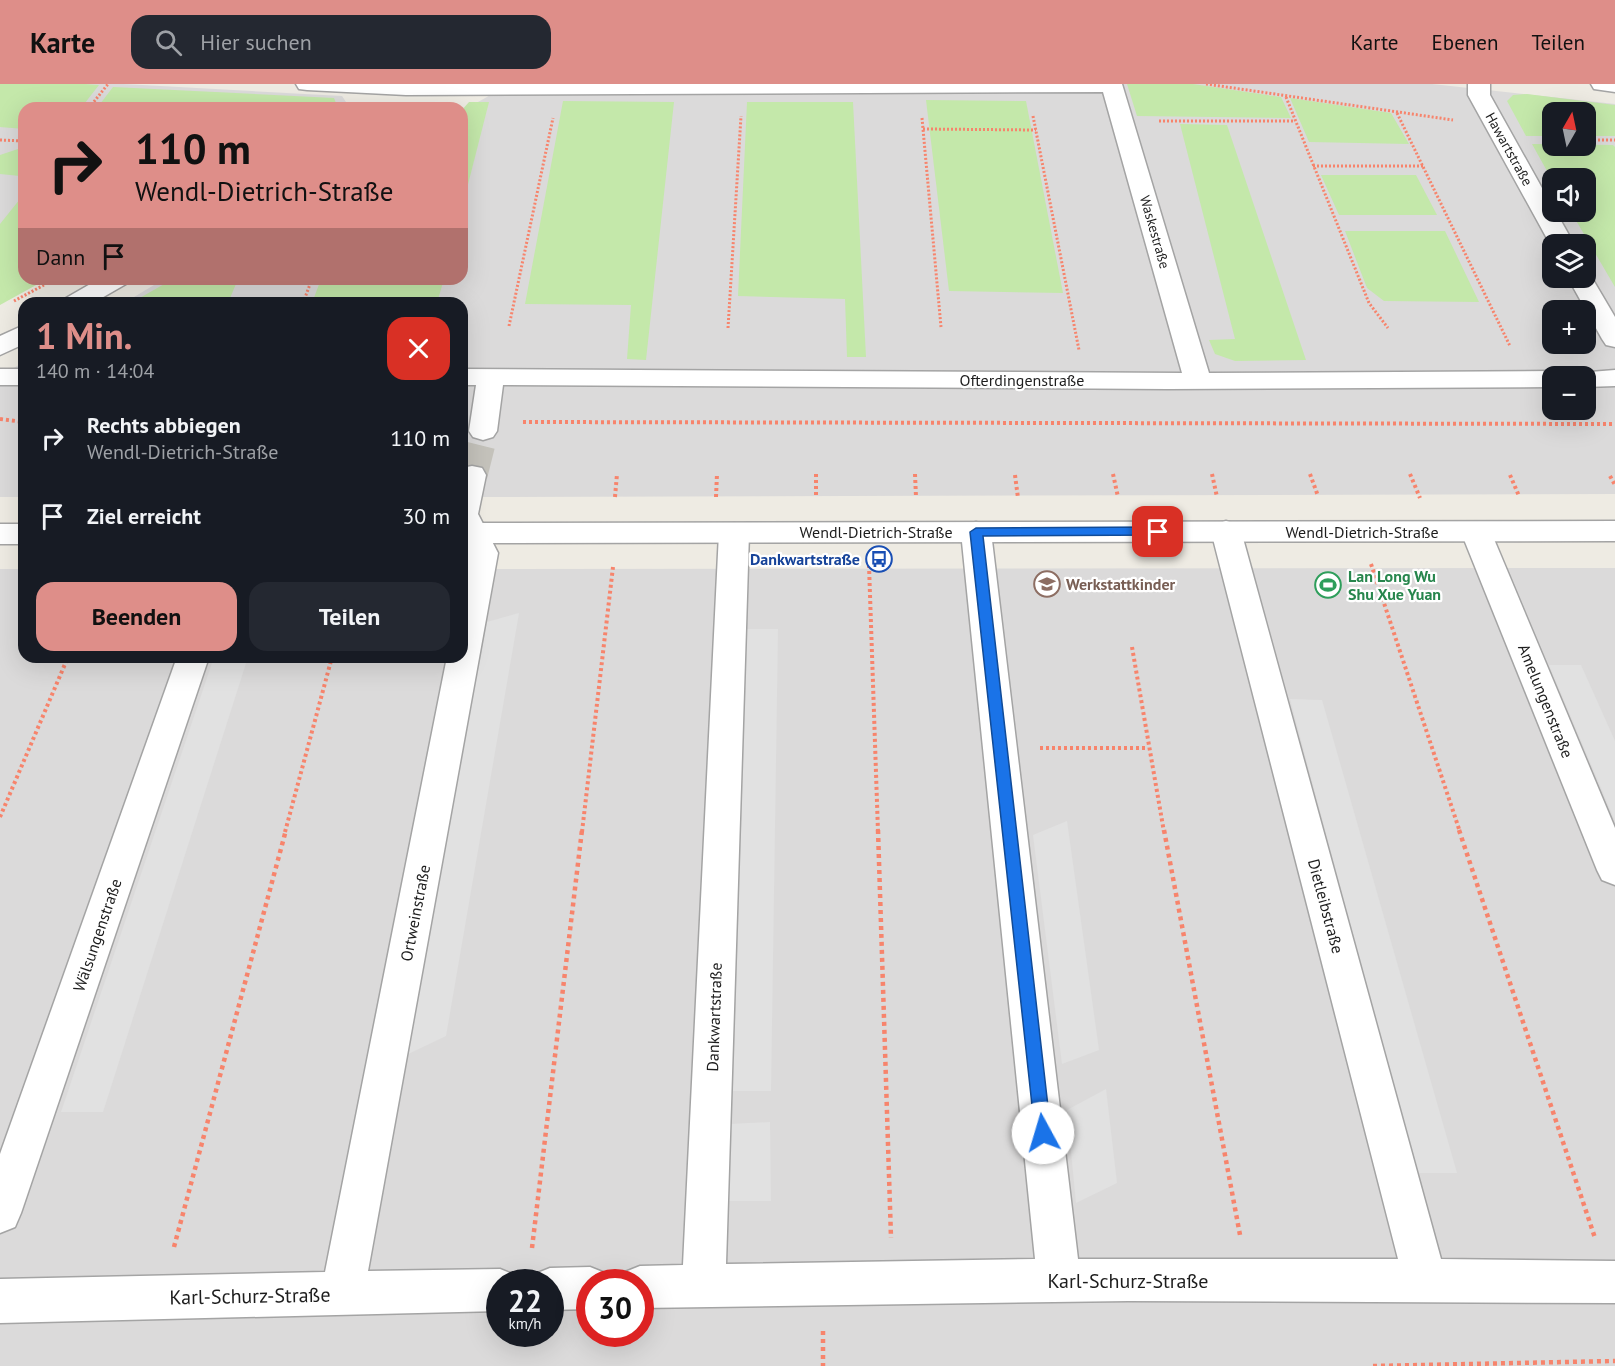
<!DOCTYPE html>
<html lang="de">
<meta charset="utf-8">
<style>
body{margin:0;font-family:"PT Sans",sans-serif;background:#242831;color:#f1f3f6;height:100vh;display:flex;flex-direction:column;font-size:22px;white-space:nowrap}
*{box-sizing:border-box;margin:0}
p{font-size:20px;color:#9ea1a6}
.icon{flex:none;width:33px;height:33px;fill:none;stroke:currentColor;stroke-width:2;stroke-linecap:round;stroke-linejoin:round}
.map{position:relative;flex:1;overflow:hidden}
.side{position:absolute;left:18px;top:213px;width:450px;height:366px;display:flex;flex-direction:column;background:#171b24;border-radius:18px;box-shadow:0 6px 24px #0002}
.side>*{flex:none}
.banner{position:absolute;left:18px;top:18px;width:450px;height:183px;border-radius:18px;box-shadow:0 6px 24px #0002;background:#de8e89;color:#111;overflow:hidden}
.needle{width:39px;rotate:9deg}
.tools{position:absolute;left:1542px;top:18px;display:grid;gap:12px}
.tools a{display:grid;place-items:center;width:54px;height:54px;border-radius:12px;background:#171b24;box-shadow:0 6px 24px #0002;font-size:30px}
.speed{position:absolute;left:486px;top:1185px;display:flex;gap:12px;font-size:30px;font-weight:700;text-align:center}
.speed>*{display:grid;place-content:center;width:78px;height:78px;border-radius:50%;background:#171b24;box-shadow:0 6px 24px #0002;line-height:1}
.speed small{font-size:15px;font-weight:400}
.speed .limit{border:9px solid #d22;background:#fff;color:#111}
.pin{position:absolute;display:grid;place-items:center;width:51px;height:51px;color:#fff;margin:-26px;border-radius:12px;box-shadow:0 3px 9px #0006}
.me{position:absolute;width:66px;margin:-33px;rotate:354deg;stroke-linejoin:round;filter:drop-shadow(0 0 4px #0008)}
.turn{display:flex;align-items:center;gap:21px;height:126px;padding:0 18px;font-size:27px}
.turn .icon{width:78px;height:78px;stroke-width:2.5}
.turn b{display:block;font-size:42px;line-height:51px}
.then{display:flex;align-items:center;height:57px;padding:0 18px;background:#0003;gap:12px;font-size:22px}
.round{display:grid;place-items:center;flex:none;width:63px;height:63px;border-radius:18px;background:#242831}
.overview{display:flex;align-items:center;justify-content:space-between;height:102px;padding:0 18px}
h1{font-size:36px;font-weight:700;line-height:45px;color:#de8e89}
.action{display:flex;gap:12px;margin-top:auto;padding:12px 18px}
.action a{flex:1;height:69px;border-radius:18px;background:#de8e89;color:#111;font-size:24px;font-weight:700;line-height:69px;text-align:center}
.action a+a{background:#242831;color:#f1f3f6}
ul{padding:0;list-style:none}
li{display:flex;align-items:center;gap:18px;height:78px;padding:0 18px}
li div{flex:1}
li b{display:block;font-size:22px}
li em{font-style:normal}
header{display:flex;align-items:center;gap:36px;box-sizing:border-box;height:84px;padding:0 30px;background:#de8e89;color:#111}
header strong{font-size:28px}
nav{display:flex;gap:33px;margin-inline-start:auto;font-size:21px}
.search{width:420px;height:54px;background:#242831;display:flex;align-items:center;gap:15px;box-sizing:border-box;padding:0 21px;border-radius:18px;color:#9ea1a6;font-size:22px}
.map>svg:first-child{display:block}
</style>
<header>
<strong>Karte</strong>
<div class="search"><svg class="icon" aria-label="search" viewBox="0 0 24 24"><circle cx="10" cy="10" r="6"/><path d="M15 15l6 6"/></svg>Hier suchen</div>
<nav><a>Karte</a><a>Ebenen</a><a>Teilen</a></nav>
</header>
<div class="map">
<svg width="1615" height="1282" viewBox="0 0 1615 1282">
<rect width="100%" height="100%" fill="#eeebe3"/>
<g fill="#dbdada" fill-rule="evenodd">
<polygon points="0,0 124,0 342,12 350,24 24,24 24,195 0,216"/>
<path d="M 510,0 L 1432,0 L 1615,20 L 1615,410 L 462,413 L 462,219 L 124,219 L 164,195 L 462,195 L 462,27 ZM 1552,28 L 1586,28 L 1586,62 L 1552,62 ZM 1552,94 L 1586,94 L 1586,128 L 1552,128 ZM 1552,160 L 1586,160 L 1586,194 L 1552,194 ZM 1552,226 L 1586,226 L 1586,260 L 1552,260 ZM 1552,292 L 1586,292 L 1586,326 L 1552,326 Z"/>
<polygon points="24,278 24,413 0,413 0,292"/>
<path d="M 1615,484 L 1615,1282 L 0,1282 L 0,485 L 24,485 L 24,573 L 462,573 L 462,485 ZM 500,1198 L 550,1198 L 550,1250 L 500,1250 ZM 590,1198 L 640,1198 L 640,1250 L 590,1250 Z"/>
</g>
<g fill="#c4e8aa">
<polygon points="0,0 85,0 99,1 81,24 24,24 24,45 0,43"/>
<polygon points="1127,0 1193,0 1281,13 1291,34 1137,32"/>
<polygon points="113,3 334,14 338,24 97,24"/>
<polygon points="1527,10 1615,21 1615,52 1586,52 1586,28 1552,28 1552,52 1526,52 1507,17 1513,11"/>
<polygon points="1290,14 1391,29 1409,60 1309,58"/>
<polygon points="926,16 1026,17 1063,209 949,207"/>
<polygon points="563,17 674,18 646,276 627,275 631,221 525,220"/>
<polygon points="469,18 489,18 462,124 462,26"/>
<polygon points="747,18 853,18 866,273 847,273 845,215 738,212"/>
<polygon points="1180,40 1227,41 1306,276 1235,277 1215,270 1209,256 1235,255"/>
<polygon points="1532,60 1613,61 1615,63 1615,203 1571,128 1586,128 1586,94 1552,96"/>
<polygon points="24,63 24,88 20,92 0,90 0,71"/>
<polygon points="1321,91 1416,91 1437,131 1339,131"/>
<polygon points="24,110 24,195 47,195 0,221 0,140"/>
<polygon points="1345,147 1445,147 1479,218 1384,217 1367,204"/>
<polygon points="173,195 238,195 228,219 131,219"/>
<polygon points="321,195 444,195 437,219 312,219"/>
</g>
<g fill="#e1e1e1">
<polygon points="519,529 446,952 404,972 487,538"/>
<polygon points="747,545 778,545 771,1007 733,1007"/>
<polygon points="214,573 248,573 103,1028 61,1028"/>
<polygon points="1549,581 1581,581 1615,657 1615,737"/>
<polygon points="1290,615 1322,616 1457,1089 1417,1089"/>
<polygon points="1067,737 1099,966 1062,980 1033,751"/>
<polygon points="1106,1005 1117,1099 1076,1119 1067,1026"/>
<polygon points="770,1038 771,1117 729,1117 730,1040"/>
</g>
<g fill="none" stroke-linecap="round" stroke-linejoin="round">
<polyline stroke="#c4c2bb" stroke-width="31" stroke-dasharray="31 16" stroke-linecap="butt" points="472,391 483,347"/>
<g stroke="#a4a4a4" stroke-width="3">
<g id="minor">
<polygon points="296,0 1122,0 1209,289 1552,287 1561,289 1564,292 1552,292 1552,303 1168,305 503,301 497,347 493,353 483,356 473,353 469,347 476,301 462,301 462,285 1182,289 1103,8 406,11 307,6 299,5"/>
<polygon points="1468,0 1490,0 1490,11 1552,122 1552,128 1556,128 1574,160 1552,160 1552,164 1550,160 1468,11"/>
<polygon points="1591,0 1615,0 1615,8 1594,5"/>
<polygon points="1586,188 1592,194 1615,233 1615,263 1606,261 1602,255 1568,194 1586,194"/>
<polygon points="99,195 129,195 126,200 93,219 62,219 66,214"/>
<polygon points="24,241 24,260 0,271 0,252"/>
<rect x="0" y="285" width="24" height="16"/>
<polygon points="1615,286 1615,302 1586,303 1586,292 1574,292 1577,289"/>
<polygon points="472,382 482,384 486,391 478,430 498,469 368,1187 500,1185 515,1191 518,1198 500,1198 500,1227 0,1239 0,1195 325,1188 447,573 462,573 462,499 468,469 462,457 462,384"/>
<polygon points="1226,437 1236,440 1241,447 1441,1175 1615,1177 1615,1219 1128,1217 640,1224 640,1198 620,1198 625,1188 640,1182 683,1181 719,449 724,442 734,439 744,442 749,449 726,1180 1035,1175 961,448 966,441 976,438 986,441 991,448 1078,1175 1398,1175 1211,447 1216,440"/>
<polygon points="1476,438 1486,441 1491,448 1615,744 1615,801 1602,796 1597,786 1461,448 1466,441"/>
<polygon points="177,573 209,573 21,1129 15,1143 0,1149 0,1070"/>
<polygon points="590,1183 605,1189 609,1198 590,1198 590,1225 550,1226 550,1198 531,1198 535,1190 550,1184"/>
</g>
</g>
<g stroke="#a4a4a4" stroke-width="3">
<g id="tertiary">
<polygon points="1615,437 1615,457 462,459 462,439"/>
<rect x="0" y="440" width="24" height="20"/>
</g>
</g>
<g stroke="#f7846c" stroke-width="3" stroke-dasharray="2 2" stroke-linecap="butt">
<polyline points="1206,0 1453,36"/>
<polyline points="1286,13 1369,219 1388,244"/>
<polyline points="89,24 108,0"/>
<polyline points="1397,29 1510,262"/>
<polyline points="1033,32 1079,266"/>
<polyline points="922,34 941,243"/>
<polyline points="1159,37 1295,37"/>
<polyline points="923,45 1036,46"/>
<polyline points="0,56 24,57"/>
<polyline points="1543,56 1552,56"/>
<polyline points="1586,56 1615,56"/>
<polyline points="1313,82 1423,82"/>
<polyline points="14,217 44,201"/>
<polyline points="303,219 312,195"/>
<polyline points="509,242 553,34"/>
<polyline points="728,244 741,32"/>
</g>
<g stroke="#f7846c" stroke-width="4" stroke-dasharray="3 3" stroke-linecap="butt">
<polyline points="0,335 24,338"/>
<polyline points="523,338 1615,340"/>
<polyline points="816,390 816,413"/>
<polyline points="915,390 916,413"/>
<polyline points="1113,390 1118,413"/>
<polyline points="1212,390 1217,413"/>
<polyline points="1310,390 1318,412"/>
<polyline points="1410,390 1420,414"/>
<polyline points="1015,391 1018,414"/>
<polyline points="1510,391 1519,412"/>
<polyline points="1610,392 1615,401"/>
<polyline points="615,413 617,390"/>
<polyline points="716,413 717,390"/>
<polyline points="1371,480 1460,748"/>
<polyline points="869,481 878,748"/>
<polyline points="1132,563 1164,748"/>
<polyline points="1040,664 1148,664"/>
<polyline points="0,733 68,573"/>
<polyline points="285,748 332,573"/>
<polyline points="582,748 613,483"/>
</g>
<g stroke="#f7846c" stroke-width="4.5" stroke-dasharray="4 4" stroke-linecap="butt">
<polyline points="878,746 891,1154"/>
<polyline points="1164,746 1240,1151"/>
<polyline points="1459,746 1595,1154"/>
<polyline points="174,1163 286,746"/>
<polyline points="532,1164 582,746"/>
<polyline points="823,1247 823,1282"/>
<polyline points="1373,1282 1615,1277"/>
</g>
<use href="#minor" fill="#fff" fill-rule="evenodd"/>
<use href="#tertiary" fill="#fff" fill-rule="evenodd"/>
</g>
<polygon fill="#1a73e8" stroke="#114b97" stroke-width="1.5" points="1158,443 1162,445 1162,451 983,452 1051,1049 1049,1055 1043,1057 1037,1055 1035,1049 970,448 976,444"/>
<defs>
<g id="bus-ring" transform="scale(1.35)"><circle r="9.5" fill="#fff" stroke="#1a4fb4" stroke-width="1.5"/><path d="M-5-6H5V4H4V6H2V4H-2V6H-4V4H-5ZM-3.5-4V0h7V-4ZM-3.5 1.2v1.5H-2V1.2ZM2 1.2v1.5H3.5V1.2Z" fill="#1a4fb4"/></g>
<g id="school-ring" transform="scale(1.35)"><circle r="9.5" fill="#fff" stroke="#8d6e63" stroke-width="1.5"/><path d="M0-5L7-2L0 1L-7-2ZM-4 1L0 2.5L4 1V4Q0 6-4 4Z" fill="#8d6e63"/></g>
<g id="stadium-ring" transform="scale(1.35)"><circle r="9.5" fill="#fff" stroke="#2e9e5b" stroke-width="1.5"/><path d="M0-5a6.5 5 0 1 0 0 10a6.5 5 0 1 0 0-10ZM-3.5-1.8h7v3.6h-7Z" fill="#2e9e5b"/></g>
</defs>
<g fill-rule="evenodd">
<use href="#bus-ring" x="879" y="475"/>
<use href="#school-ring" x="1047" y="500"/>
<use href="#stadium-ring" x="1328" y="501"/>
</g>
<g text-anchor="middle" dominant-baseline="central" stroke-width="4.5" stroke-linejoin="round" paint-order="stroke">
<g font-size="14" fill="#1d1d1d" stroke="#fff">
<text transform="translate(1509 65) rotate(61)">Hawartstraße</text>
<text transform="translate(1155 148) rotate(74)">Waskestraße</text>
</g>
<g font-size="16" fill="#1d1d1d" stroke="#fff">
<text x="1022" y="296">Ofterdingenstraße</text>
<text x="876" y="448">Wendl-Dietrich-Straße</text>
<text x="1362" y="448">Wendl-Dietrich-Straße</text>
<text transform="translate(1546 617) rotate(68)">Amelungenstraße</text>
<text transform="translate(1326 822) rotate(75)">Dietleibstraße</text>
<text transform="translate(415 829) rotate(-79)">Ortweinstraße</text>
<text transform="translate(97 851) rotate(-71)">Wälsungenstraße</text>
<text transform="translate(714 933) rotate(-88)">Dankwartstraße</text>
</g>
<g font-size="16" font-weight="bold" fill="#164399" stroke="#fff" text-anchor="end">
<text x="860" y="475">Dankwartstraße</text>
</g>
<g font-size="16" font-weight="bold" fill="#27864d" stroke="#fff" text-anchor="start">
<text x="1348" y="492">Lan Long Wu<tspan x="1348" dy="18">Shu Xue Yuan</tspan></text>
</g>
<g font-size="16" font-weight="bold" fill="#785e54" stroke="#fff" text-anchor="start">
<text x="1066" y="500">Werkstattkinder</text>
</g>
<g font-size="20" fill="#1d1d1d" stroke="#fff">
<text x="1128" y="1197">Karl-Schurz-Straße</text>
<text transform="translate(250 1212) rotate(-1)">Karl-Schurz-Straße</text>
</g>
</g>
</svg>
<div class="tools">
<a><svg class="needle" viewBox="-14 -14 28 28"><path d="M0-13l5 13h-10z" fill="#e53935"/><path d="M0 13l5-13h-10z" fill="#9ea1a6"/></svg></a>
<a><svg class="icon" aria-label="sound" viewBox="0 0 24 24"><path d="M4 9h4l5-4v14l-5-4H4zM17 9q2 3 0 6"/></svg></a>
<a><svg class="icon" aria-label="layers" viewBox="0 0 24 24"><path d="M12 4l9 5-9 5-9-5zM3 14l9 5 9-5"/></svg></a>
<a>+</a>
<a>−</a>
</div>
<div class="speed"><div>22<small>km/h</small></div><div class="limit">30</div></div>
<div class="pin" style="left:1158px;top:448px;background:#d93025"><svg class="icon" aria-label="arrive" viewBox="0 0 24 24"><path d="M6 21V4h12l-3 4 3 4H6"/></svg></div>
<svg class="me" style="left:1043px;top:1049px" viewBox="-20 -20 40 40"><circle r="19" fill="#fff"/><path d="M0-13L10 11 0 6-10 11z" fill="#1a73e8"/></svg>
<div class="banner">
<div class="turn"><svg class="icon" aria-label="right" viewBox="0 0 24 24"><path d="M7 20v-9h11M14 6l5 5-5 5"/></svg><div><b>110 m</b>Wendl-Dietrich-Straße</div></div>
<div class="then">Dann<svg class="icon" aria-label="arrive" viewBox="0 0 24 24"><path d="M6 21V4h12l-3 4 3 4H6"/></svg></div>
</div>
<section class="side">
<div class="overview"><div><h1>1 Min.</h1><p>140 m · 14:04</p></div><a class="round" style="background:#d93025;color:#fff"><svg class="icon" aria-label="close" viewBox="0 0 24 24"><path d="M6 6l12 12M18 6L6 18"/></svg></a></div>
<ul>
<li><svg class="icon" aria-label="right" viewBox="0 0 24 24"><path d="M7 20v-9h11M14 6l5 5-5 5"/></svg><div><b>Rechts abbiegen</b><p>Wendl-Dietrich-Straße</p></div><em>110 m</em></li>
<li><svg class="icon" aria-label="arrive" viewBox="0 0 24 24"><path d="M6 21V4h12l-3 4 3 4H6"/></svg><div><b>Ziel erreicht</b></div><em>30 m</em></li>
</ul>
<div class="action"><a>Beenden</a><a>Teilen</a></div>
</section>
</div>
